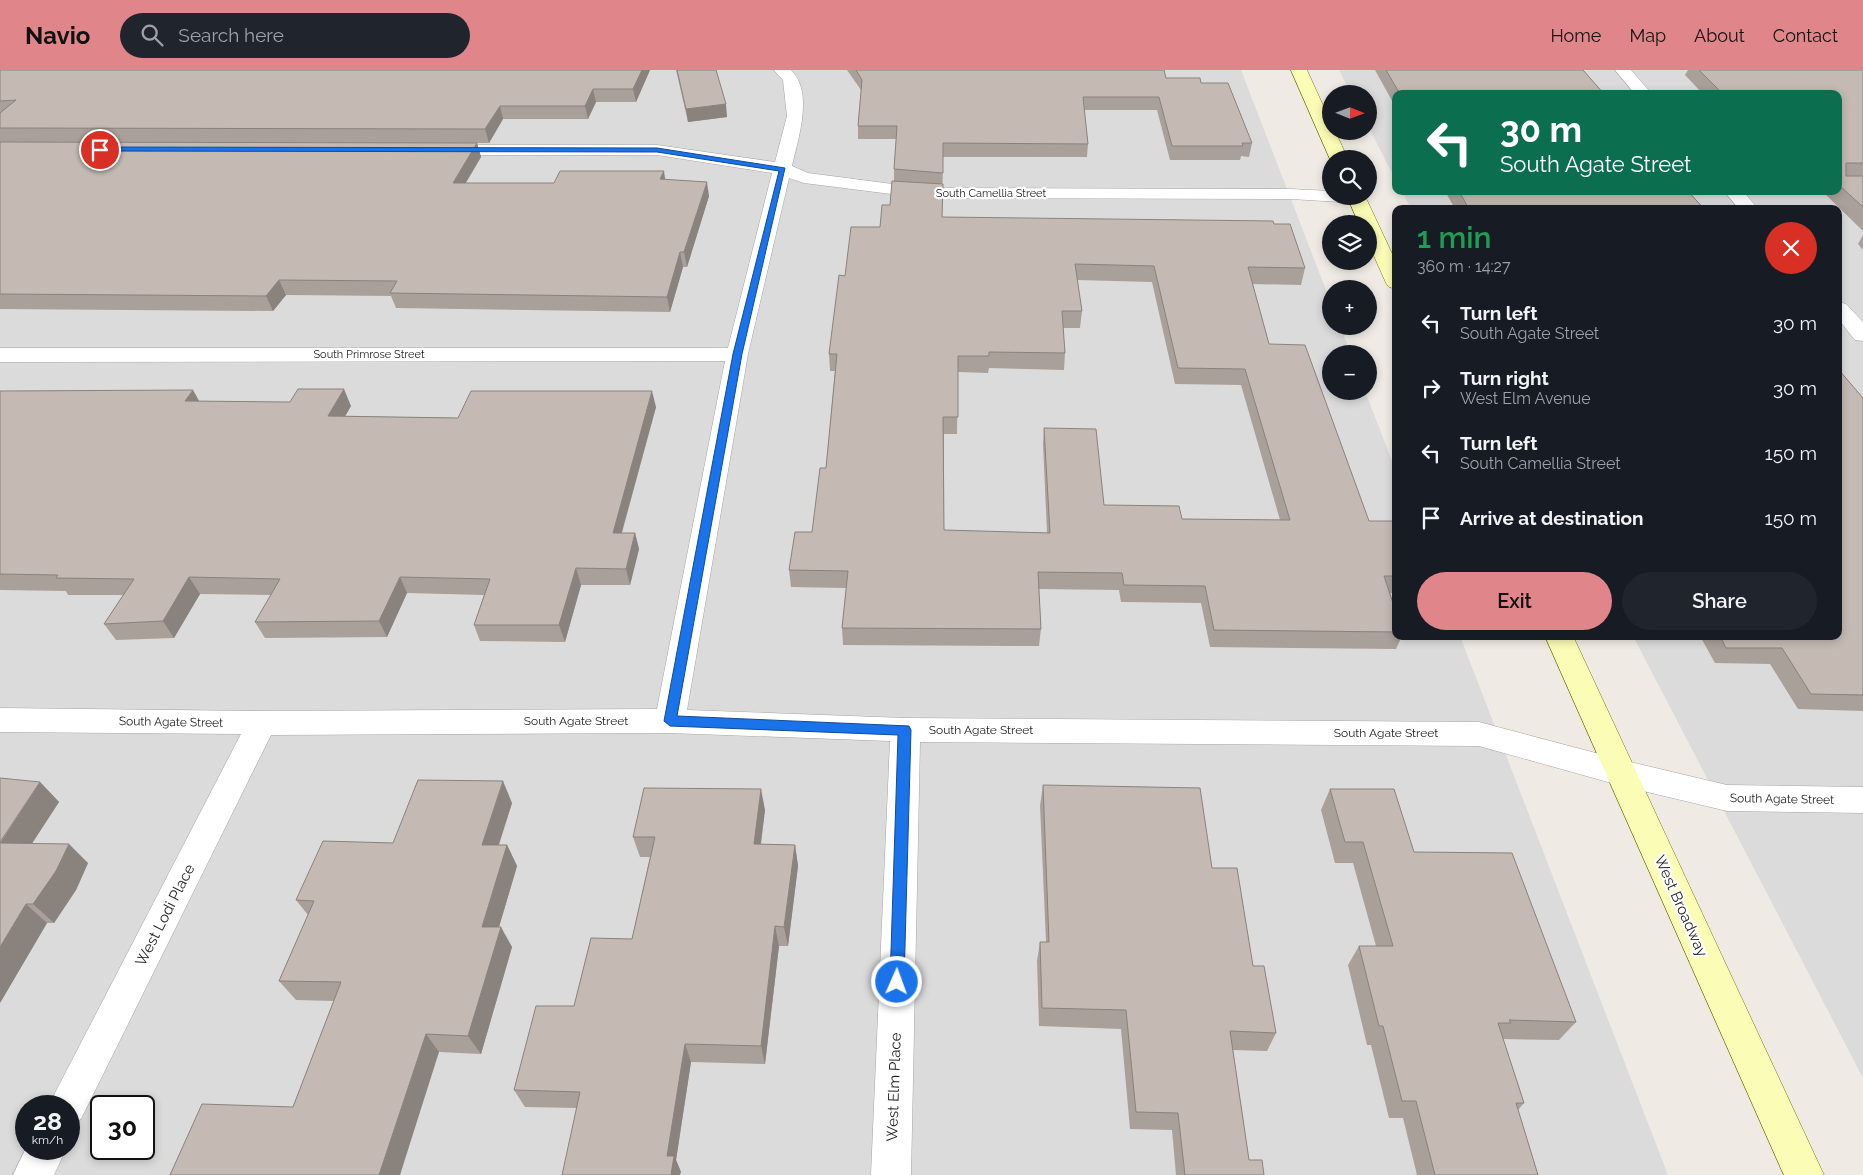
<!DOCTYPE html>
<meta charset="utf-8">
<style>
body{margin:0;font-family:Raleway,sans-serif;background:#20242c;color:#f1f3f6;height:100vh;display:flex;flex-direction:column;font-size:19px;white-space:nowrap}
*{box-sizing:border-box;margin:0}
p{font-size:16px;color:#9ea1a6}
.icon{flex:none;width:28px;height:28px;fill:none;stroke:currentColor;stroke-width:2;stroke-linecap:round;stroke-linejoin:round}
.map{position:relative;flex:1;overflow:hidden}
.side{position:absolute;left:1392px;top:135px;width:450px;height:435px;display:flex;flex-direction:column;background:#171b24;border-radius:10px;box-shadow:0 2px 8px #0003}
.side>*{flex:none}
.banner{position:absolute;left:1392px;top:20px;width:450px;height:105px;border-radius:10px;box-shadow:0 2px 8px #0003;background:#0b6e4f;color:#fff;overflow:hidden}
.needle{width:32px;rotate:91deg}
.fabs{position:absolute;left:1322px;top:15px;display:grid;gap:10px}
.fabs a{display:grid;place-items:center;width:55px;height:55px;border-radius:50%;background:#171b24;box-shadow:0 2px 8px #0003;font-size:25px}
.speed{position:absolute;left:15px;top:1025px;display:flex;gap:10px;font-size:25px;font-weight:700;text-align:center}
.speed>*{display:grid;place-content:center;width:65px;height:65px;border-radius:50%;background:#171b24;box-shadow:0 2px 8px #0003;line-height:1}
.speed small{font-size:12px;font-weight:400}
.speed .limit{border:2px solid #111;border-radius:8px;background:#fff;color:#111}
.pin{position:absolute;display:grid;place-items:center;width:42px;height:42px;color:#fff;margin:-21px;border:2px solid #fff;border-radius:50%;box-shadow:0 1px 5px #0007}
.me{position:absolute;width:55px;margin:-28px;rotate:2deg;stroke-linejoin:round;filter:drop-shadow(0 0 4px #0008)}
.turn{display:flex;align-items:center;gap:18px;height:105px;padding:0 25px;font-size:22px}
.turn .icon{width:65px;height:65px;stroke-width:2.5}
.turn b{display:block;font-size:35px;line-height:42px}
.round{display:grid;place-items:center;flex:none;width:52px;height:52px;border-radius:26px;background:#20242c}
.overview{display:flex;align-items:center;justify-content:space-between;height:85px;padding:0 25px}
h1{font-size:30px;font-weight:600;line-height:38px;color:#1e9e55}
.cta{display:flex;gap:10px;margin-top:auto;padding:10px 25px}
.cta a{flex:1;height:58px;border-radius:30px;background:#e0868b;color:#111;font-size:20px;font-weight:600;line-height:58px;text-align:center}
.cta a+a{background:#20242c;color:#f1f3f6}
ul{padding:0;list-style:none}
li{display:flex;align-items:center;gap:15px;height:65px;padding:0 25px}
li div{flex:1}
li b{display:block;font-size:19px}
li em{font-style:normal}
header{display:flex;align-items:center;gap:30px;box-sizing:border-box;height:70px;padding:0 25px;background:#e0868b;color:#111}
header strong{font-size:24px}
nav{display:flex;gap:28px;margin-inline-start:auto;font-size:18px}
.search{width:350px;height:45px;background:#20242c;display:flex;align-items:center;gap:12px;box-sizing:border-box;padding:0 18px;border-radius:28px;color:#9ea1a6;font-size:19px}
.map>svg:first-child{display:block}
</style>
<header>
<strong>Navio</strong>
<div class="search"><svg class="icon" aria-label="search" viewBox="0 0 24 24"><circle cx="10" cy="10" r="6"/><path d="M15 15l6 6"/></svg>Search here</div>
<nav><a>Home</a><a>Map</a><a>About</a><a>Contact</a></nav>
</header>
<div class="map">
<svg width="1863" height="1105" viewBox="0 0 1863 1105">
<rect width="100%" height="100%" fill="#efebe4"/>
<g fill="#dcdbdb" fill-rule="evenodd">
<path d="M 0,0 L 1241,0 L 1331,233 L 1331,256 L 1340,256 L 1351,284 L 1331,284 L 1331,321 L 1365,321 L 1396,401 L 1396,566 L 1460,566 L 1668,1105 L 0,1105 ZM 26,1036 L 69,1036 L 69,1079 L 26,1079 ZM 101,1036 L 144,1036 L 144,1079 L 101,1079 Z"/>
<polygon points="1339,0 1863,0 1863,1008 1633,566 1839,566 1839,139 1411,139 1402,121 1839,121 1839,24 1396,24 1396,111 1369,58 1369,24 1351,24"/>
</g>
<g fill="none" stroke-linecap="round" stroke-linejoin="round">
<g stroke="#a5a5a5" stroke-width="1">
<g id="minor">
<path d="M 774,0 L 791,0 C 814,22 798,69 792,96 L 808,103 L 923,118 L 1291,119 L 1331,121 L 1331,126 L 1366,128 L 1363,132 L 1357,133 L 1291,129 L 923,128 L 804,113 L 789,108 L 748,284 L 687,640 L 905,648 L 1479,652 L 1622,690 L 1727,715 L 1863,717 L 1863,743 L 1727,741 L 1622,716 L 1479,676 L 920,672 L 911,1105 L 871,1105 L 890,671 L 670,663 L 271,665 L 81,1049 L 69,1055 L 69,1036 L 49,1036 L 55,1023 L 241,664 L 0,662 L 0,638 L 262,641 L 657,639 L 725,291 L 0,292 L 0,278 L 728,278 L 772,103 L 657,85 L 443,85 L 437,84 L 434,80 L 437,76 L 443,75 L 657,75 L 775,92 L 787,46 L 783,10 Z"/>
<polygon points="1615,0 1631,0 1652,24 1635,24"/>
<polygon points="1724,121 1743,121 1758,139 1739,139"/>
<polygon points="1839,232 1846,234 1863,252 1863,271 1855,270 1839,250"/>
<polygon points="26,1078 26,1079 66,1079 54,1105 13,1105"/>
</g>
</g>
<g stroke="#727901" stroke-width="1">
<g id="secondary">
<polygon points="1291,0 1307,0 1331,53 1331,61 1335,61 1348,89 1330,89"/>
<polygon points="1347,126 1365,126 1396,192 1396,219 1389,217 1386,213 1369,175 1369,154 1359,154"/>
<polygon points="1545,566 1573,566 1824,1105 1784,1105"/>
</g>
</g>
<use href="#minor" fill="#fff" fill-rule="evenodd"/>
<use href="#secondary" fill="#fbfcb5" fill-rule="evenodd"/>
</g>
<g fill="#a9a09a" fill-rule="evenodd">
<polygon points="0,0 650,0 636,32 596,32 588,49 503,49 489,73 477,73 481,87 466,113 554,113 665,110 709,126 687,197 683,197 670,242 396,238 391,226 286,225 273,241 0,239"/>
<polygon points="676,0 716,0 727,47 688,52"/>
<path d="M 847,0 L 1164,0 L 1166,8 L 1201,13 L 1252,73 L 1249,87 L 1241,86 L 1240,90 L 1170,90 L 1157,40 L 1084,40 L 1088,74 L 1087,87 L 943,87 L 942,147 L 1274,154 L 1305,198 L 1301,215 L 1252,214 L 1269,274 L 1369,451 L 1396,451 L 1396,523 L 1390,523 L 1396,542 L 1396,566 L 1402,566 L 1396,579 L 1210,577 L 1201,533 L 1121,532 L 1119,520 L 1039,519 L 1041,559 L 1039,576 L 843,575 L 842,558 L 846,518 L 791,517 L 789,500 L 812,462 L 826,398 L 835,301 L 830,301 L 829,284 L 845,206 L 880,157 L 890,135 L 894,111 L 894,99 L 896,69 L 858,69 L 858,56 L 861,20 ZM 1077,210 L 1152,212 L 1175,314 L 1241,315 L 1280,450 L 1182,449 L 1104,435 L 1044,358 L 1043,374 L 1047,463 L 944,460 L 944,364 L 957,364 L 958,302 L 988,303 L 989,298 L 1064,300 L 1065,283 L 1063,258 L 1080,258 L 1082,241 Z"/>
<polygon points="1375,0 1583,0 1604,24 1396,24 1396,38"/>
<polygon points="1688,0 1863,0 1863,161 1822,121 1839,121 1839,24 1703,24 1685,5"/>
<polygon points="1445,121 1688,121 1704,139 1455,139"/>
<polygon points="1863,165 1863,180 1858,174"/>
<polygon points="0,321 199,331 351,336 345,346 458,348 656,337 622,463 635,463 639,479 630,515 581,515 565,572 480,571 474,555 484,525 407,523 387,567 265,568 255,552 271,525 200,524 174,568 116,570 104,554 123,525 68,525 66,521 0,520"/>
<polygon points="1863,328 1863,641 1798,639 1770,594 1715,593 1700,566 1839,566"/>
<polygon points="40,712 59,732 32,773 88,793 76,820 54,853 47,853 0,933"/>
<polygon points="1043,715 1212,798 1253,896 1276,963 1267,981 1233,980 1249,1090 1264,1105 1176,1105 1172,1060 1130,1059 1121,959 1039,956 1037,891 1040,872 1046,872 1040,736"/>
<polygon points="1330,719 1414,782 1576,952 1559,970 1503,969 1524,1033 1518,1040 1538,1105 1417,1105 1403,1048 1389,1048 1371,975 1367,975 1348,895 1359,876 1376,876 1353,793 1335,793 1321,740"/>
<polygon points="512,733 499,775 507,775 517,796 499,857 512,877 481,984 439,982 293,1037 334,931 296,930 279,911 308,845 296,830 393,773"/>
<polygon points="765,740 761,774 795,775 798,796 788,876 779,876 765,994 691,992 676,1090 681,1102 577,1038 525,1037 514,1020 574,936 632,869 650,787 640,787 633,767"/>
</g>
<g fill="#89827d">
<polygon points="642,0 650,0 636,32 633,19"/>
<polygon points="593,19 596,32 588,49 585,36"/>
<polygon points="726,34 727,47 688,52 686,39"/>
<polygon points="500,36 503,49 489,73 485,59"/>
<polygon points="477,73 481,87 457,127 453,113"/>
<polygon points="664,101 666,116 660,109"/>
<polygon points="707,112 709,126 687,197 684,182"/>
<polygon points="680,182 683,197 670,242 667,227"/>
<polygon points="279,210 286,225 273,241 266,226"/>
<polygon points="344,319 351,336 336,362 328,346"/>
<polygon points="193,320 202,336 185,331"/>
<polygon points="652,321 656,337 617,479 613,463"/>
<polygon points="635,463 639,479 630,515 626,499"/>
<polygon points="576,498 581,515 565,572 559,555"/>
<polygon points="189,507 200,524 174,568 163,551"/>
<polygon points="400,507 407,523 387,567 379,551"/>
<polygon points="503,711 512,733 492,795 482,775"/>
<polygon points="40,712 59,732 20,792 0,773"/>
<polygon points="761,719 765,740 758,795 754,774"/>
<polygon points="69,774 88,793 76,820 54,853 33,834"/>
<polygon points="507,775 517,796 493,877 482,857"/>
<polygon points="795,775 798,796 788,876 784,857"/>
<polygon points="26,834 47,853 0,933 0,877"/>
<polygon points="775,856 779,876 765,994 761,976"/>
<polygon points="501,857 512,877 481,984 468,966"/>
<polygon points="426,964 439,982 400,1105 379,1105"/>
<polygon points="685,974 691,992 676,1090 681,1102 680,1105 671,1105 667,1086"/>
</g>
<g fill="#c4bab3" stroke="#89827d" fill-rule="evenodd">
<polygon points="0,0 642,0 633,19 593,19 585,36 500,36 485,59 0,58 0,43 16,30 0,31"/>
<polygon points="677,0 716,0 726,34 686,39"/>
<polygon points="856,0 1164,0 1166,8 1200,8 1201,13 1228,13 1252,73 1242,73 1243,76 1172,76 1159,27 1083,27 1088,74 943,73 943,103 894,99 897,56 858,56 862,10"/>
<polygon points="1386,0 1583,0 1604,24 1400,24"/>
<polygon points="1699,0 1863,0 1863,93 1846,93 1846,106 1863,106 1863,137 1839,115 1839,24 1723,24"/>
<polygon points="0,72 477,73 453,113 554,113 560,101 664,101 660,109 707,112 684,182 680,182 667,227 390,223 397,211 279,210 266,226 0,224"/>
<path d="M 892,111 L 943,114 L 942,147 L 1273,151 L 1274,154 L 1290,154 L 1305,198 L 1248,197 L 1269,274 L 1305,275 L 1369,451 L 1396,451 L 1396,506 L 1384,506 L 1396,542 L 1396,562 L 1214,560 L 1205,516 L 1124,515 L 1122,503 L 1038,502 L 1041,559 L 842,558 L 848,501 L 789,500 L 795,462 L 812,462 L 820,398 L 826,398 L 837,284 L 829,284 L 839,205 L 845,206 L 851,157 L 880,157 L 882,135 L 890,135 ZM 1075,194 L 1154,196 L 1178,298 L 1245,299 L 1290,450 L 1182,449 L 1179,436 L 1104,435 L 1096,359 L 1044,358 L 1050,463 L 944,460 L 943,347 L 958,347 L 958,286 L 989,286 L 989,282 L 1065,283 L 1062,241 L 1082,241 Z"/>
<polygon points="1459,121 1688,121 1704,139 1469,139"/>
<polygon points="1839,300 1863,328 1863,625 1811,624 1782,578 1726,578 1720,566 1839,566"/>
<polygon points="298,319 344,319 328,346 458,348 471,321 652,321 613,463 635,463 626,499 576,498 559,555 474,555 490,509 400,507 379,551 255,552 280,509 189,507 163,551 104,554 134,509 56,508 58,505 0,504 0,321 193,320 185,331 290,332"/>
<polygon points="0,708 40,712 0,772"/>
<polygon points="418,710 503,711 482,775 507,775 482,857 501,857 468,966 426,964 379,1105 170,1105 202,1034 293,1037 341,912 279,911 314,831 296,830 323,771 393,773"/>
<polygon points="1043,715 1200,718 1212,798 1237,798 1253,896 1264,896 1276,963 1230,961 1249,1090 1262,1090 1264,1105 1185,1105 1178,1043 1136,1042 1126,940 1042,938 1040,872 1049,872"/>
<polygon points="644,718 761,719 754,774 795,775 784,857 775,856 761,976 685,974 667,1086 674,1086 671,1105 562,1105 580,1022 514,1020 536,936 574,936 591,868 632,869 655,767 633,767"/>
<polygon points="1330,719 1394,719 1414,782 1512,783 1576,952 1509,950 1511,953 1498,953 1524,1033 1516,1033 1538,1105 1435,1105 1416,1031 1402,1031 1383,956 1379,956 1359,876 1393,876 1363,772 1345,772"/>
<polygon points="0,773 69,774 56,801 33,834 26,834 0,877"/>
</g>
<polygon fill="#1a73e8" stroke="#114b97" points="100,77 657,78 785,98 742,284 677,646 909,656 911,660 904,912 902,916 897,918 892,916 890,912 898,665 670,656 664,651 733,284 779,101 657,82 97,81"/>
<g text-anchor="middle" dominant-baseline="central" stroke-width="4.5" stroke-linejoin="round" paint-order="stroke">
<g font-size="11" fill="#1e1e1e" stroke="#fff">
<text x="991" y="123">South Camellia Street</text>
<text x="369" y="284">South Primrose Street</text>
</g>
<g font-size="12" fill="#1e1e1e" stroke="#fff">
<text x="576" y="651">South Agate Street</text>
<text transform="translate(171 652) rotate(1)">South Agate Street</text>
<text x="981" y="660">South Agate Street</text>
<text x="1386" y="663">South Agate Street</text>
<text transform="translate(1782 729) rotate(1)">South Agate Street</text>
</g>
<g font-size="15" fill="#1e1e1e" stroke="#fff">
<text transform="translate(1681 836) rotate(66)">West Broadway</text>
<text transform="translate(165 845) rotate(-63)">West Lodi Place</text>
<text transform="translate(894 1017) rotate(-88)">West Elm Place</text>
</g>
</g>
</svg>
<div class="fabs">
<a><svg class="needle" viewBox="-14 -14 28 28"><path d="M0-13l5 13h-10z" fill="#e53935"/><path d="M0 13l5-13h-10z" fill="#9ea1a6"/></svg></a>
<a><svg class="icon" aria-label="search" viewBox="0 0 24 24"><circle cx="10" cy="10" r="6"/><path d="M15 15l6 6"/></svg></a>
<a><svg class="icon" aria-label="layers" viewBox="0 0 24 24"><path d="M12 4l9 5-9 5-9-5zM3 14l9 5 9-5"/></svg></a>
<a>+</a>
<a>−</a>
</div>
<div class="speed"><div>28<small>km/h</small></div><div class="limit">30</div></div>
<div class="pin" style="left:100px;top:80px;background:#d93025"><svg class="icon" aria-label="arrive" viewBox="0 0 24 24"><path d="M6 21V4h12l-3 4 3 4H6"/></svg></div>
<svg class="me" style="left:897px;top:912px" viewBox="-20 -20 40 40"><circle r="17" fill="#1a73e8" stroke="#fff" stroke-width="3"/><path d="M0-11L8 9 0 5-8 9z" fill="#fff"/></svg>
<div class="banner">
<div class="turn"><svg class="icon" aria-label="left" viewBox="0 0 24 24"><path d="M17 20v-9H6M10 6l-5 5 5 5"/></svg><div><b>30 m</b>South Agate Street</div></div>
</div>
<section class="side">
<div class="overview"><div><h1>1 min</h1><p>360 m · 14:27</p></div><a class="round" style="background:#d93025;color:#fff"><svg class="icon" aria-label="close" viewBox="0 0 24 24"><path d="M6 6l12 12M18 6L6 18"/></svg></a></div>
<ul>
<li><svg class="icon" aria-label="left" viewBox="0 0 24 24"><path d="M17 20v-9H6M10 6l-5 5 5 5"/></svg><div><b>Turn left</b><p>South Agate Street</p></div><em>30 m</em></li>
<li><svg class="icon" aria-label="right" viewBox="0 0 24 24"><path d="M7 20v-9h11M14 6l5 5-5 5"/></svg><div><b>Turn right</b><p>West Elm Avenue</p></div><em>30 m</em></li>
<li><svg class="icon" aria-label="left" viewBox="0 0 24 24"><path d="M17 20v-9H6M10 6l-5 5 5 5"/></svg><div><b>Turn left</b><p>South Camellia Street</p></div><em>150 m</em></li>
<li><svg class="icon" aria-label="arrive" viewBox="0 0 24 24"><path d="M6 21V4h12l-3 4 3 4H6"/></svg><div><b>Arrive at destination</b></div><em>150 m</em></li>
</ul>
<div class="cta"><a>Exit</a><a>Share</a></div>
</section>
</div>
